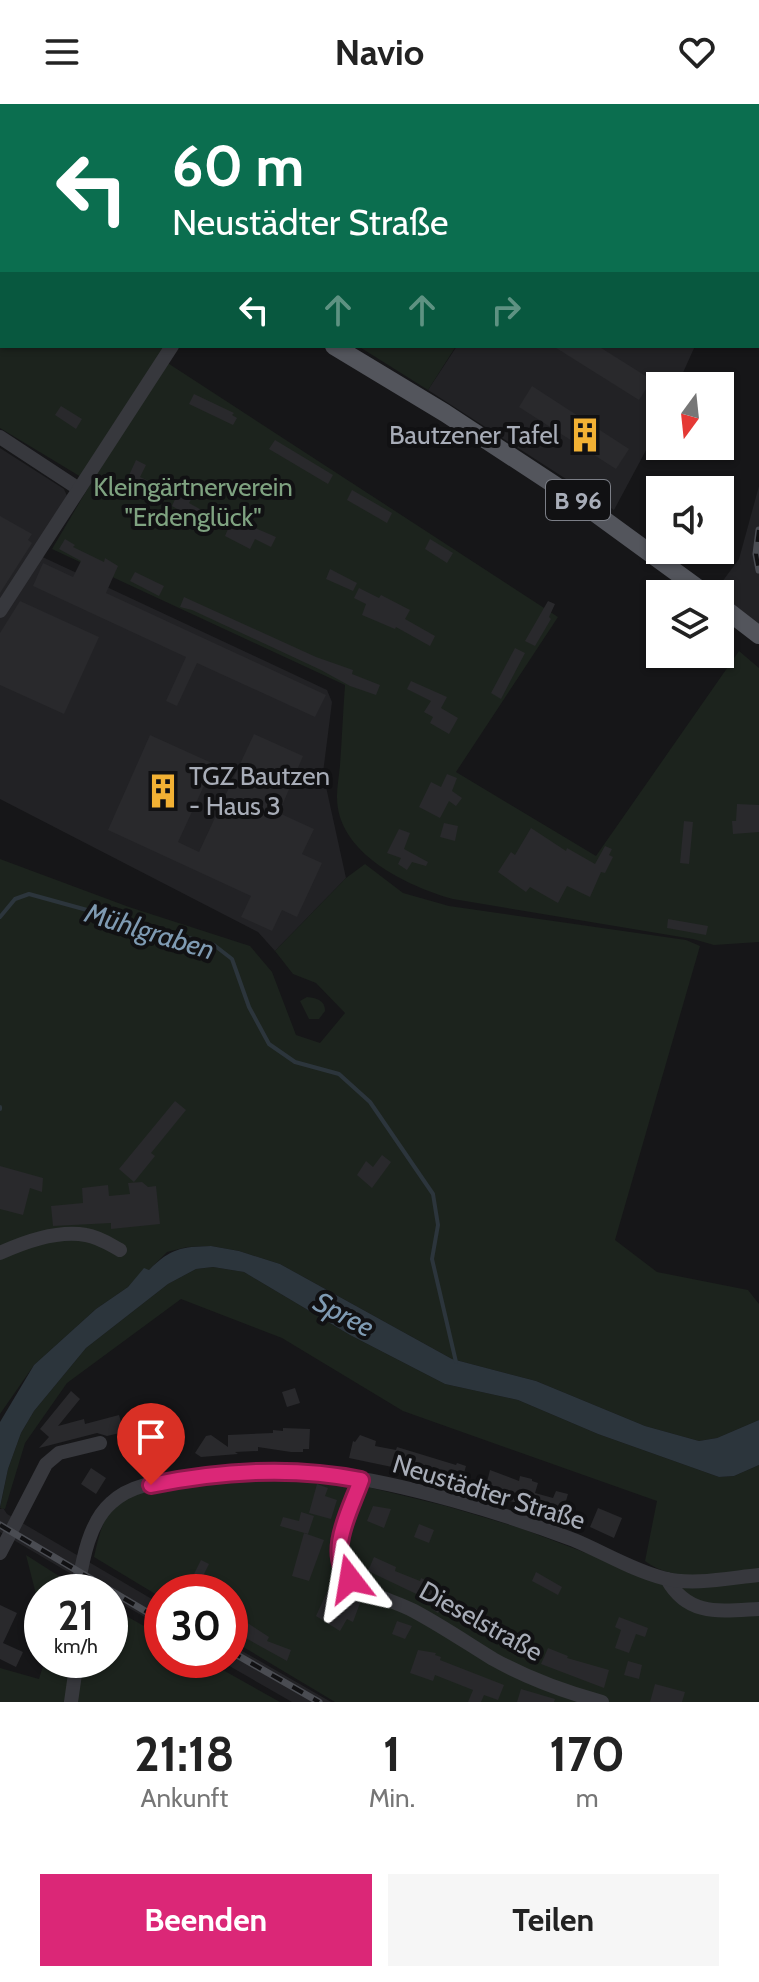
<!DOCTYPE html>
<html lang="de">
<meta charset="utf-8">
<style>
body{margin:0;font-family:Cabin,sans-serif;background:#f6f6f6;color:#222;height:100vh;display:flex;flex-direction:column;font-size:30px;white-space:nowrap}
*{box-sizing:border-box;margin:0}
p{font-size:26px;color:#767676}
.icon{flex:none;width:44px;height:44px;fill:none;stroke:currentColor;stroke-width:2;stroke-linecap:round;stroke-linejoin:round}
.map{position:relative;height:1598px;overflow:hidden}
.details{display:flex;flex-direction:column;background:#fff;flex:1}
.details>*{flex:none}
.banner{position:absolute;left:0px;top:0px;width:760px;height:244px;box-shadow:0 2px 6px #0004;background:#0b6e4f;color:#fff;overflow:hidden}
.needle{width:52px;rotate:195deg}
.fabs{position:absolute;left:646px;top:268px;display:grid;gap:16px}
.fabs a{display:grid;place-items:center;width:88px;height:88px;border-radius:0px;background:#fff;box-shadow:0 2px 6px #0004;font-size:40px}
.speed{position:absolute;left:24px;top:1470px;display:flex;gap:16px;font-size:40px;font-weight:700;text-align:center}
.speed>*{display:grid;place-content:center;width:104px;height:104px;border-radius:50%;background:#fff;box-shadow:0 2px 6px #0004;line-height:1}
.speed small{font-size:20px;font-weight:400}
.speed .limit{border:12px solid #d22;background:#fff;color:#111}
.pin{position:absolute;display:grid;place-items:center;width:68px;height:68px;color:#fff;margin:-82px -34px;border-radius:50% 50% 50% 0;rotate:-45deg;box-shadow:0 0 8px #0007}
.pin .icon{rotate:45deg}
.me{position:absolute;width:88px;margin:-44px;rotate:346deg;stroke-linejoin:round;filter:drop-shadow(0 0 6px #0008)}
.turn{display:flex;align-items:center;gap:28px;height:168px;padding:0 40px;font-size:36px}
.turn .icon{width:104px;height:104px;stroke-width:2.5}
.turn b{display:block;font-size:56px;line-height:68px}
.lanes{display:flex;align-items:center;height:76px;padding:0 40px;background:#0003;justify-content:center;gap:40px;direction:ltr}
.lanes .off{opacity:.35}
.eta{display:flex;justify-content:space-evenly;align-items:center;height:136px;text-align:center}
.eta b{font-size:48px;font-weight:700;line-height:56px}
.cta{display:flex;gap:16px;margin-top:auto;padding:16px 40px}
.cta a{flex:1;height:92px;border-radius:0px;background:#db2777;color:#fff;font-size:32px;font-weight:700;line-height:92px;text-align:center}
.cta a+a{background:#f6f6f6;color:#222}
header{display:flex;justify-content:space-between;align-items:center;height:104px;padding:0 40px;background:#fff;font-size:36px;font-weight:700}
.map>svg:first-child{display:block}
</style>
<header><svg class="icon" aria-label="menu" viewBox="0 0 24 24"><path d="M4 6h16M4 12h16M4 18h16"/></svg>Navio<svg class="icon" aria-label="heart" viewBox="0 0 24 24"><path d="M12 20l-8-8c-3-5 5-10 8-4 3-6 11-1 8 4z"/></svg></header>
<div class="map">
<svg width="759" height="1598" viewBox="0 0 759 1598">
<rect width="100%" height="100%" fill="#161618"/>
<g fill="#222225">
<polygon points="1,0 309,0 4,2"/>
<polygon points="457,242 695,242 677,282 660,282 660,320 614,406 428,286"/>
<polygon points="0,344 64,385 67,392 34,449 327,586 332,598 323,669 346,774 275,847 258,828 0,695"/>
<polygon points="759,382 759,521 716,486 739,455"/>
<polygon points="3,1404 7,1410 162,1501 162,1523 110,1493 110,1488 102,1488 0,1428 0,1405"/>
<polygon points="230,1540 331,1598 292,1598 219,1556 230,1556"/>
</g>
<g fill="#1c231d">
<polygon points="344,0 607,0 342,2"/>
<path d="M 0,64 L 2,242 L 164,242 L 160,254 L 558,513 L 456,668 L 596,752 L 739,547 L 759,564 L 759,838 L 714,841 L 693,835 L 453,795 C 407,782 336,749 337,692 C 337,682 339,672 340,661 C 342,635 343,608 345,581 L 52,445 L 91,379 L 0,324 Z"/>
<polygon points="358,242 456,242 428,286"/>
<polygon points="0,755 129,803 250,842 272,868 296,931 320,939 345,909 316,879 293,870 275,847 346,774 365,760 403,789 449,802 686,836 700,842 615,1136 657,1168 748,1186 759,1200 759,1316 717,1334 699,1337 645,1322 536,1277 452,1255 280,1160 239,1147 211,1142 187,1143 167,1148 149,1166 144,1165 128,1183 96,1205 34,1261 0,1310"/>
<path d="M 307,893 C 316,894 325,896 325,907 L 319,915 L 309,915 L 300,897 Z"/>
<path d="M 213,1163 L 244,1168 L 350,1231 L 445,1280 L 518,1296 L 598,1330 L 719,1373 L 734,1372 L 759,1361 L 759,1466 C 722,1470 677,1481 645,1457 L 657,1397 L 403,1307 L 282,1234 L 181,1195 L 67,1279 L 25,1339 L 5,1405 L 0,1404 L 8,1365 L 21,1329 L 34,1307 L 86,1244 L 168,1180 L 196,1165 Z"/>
<path d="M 286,1374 L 343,1377 L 446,1402 L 520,1424 L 618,1461 L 636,1470 L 759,1477 L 759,1598 L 335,1598 L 230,1535 L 230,1488 L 162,1488 L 162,1494 L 94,1453 C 98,1436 102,1414 115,1401 C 139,1378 250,1376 286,1374 Z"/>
<polygon points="26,1451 84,1488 42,1488 42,1514"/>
<polygon points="110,1503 162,1532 162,1556 205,1556 280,1598 0,1598 0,1564 39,1575 45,1556 110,1556"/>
</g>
<path fill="#2c353c" d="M 211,1142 L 239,1147 L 280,1160 L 452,1255 L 536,1277 L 645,1322 L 699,1337 L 717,1334 L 759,1316 L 759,1361 L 734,1372 L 719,1373 L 598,1330 L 518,1296 L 445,1280 L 350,1231 L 244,1168 L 213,1163 L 196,1165 L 168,1180 L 86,1244 L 34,1307 L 21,1329 L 8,1365 L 0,1403 L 0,1318 L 34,1261 L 96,1205 L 128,1183 L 144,1164 L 149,1166 C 171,1144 181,1143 211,1142 Z"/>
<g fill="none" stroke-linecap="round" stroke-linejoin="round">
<g stroke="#2c353c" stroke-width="4">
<polyline points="0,813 15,795 29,790 214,841 232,855 249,903 269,940 295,958 339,970 370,998 433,1090 438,1121 432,1155 456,1258"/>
<polyline points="0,1003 0,1005"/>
</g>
</g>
<g fill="#29292c">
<polygon points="553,242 598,242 652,276 639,296"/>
<polygon points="532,282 629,345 616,365 519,303"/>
<polygon points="194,290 234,309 232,311 237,314 233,321 189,300"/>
<polygon points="61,302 82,315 76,325 55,311"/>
<polygon points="275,336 333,371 328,380 269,345"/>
<polygon points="136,356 146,361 140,373 159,382 154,392 126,378"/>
<polygon points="166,374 195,388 189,399 205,408 200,418 172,402 177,391 161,384"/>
<polygon points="352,386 392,409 387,419 347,396"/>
<polygon points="0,412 32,430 28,436 32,439 0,489"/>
<polygon points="228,412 276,433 271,443 255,435 250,445 225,432 228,425 223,423"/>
<polygon points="65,435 75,441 73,443 104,458 105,454 118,462 106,489 326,591 315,613 197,559 177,602 166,597 186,553 33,482 43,459 73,473 81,457 59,445"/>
<polygon points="430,435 453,449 447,459 425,445"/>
<polygon points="330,465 357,479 353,487 326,475"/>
<polygon points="135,468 164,482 159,492 130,477"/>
<polygon points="359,484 379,494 381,491 410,506 405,515 435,532 430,542 396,523 395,525 362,511 366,500 354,494"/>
<polygon points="184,493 316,553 353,566 352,570 380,581 376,591 350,582 321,566 192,506 180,503"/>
<polygon points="20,497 99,533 64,610 0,581 0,529"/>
<polygon points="548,497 555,500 549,513 551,515 535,542 525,537"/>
<polygon points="515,544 525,549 501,595 491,589"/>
<polygon points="411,577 447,593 441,604 458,614 449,630 430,619 433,613 424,608 431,597 407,585"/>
<polygon points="254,630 303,652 279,709 314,725 302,750 322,759 297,813 282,806 272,827 241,813 251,792 108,726 150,631 214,660 178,738 199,748"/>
<polygon points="447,670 457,674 452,687 462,694 456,702 449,697 440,714 419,703 431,678 441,683"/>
<polygon points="737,700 759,701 759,728 733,730 732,717 736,717"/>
<polygon points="684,717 693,718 689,760 680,759"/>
<polygon points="444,719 458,722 455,737 440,733"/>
<polygon points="531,724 566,747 567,744 595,760 605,742 612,745 609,751 613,753 605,769 601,768 590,793 567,782 558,799 530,783 526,788 498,768 511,748 515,751"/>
<polygon points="399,725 410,729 404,745 428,758 426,762 412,758 407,766 398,760 401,754 387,749"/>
<polygon points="668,815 708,822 706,831 667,824"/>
<polygon points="175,997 186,1006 151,1049 155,1052 134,1078 119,1065"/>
<polygon points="382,1051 391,1058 372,1084 357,1071 366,1057 373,1063"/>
<polygon points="0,1062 43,1074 42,1088 30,1084 23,1111 0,1105"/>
<polygon points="142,1078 148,1083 156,1082 160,1120 111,1125 111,1119 53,1122 51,1102 83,1099 82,1084 108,1081 109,1092 130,1090 128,1079"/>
<polygon points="295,1284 300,1299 287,1303 282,1288"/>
<polygon points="71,1287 80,1295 58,1322 84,1315 85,1320 119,1311 124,1328 107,1332 97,1329 39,1344 49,1333 40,1325"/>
<polygon points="152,1304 176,1311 171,1330 147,1321"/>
<polygon points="283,1324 310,1325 309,1345 303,1345 303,1348 291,1348 258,1343 258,1347 235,1348 238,1350 201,1353 195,1349 206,1332 211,1331 228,1343 228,1331 273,1329 273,1326 283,1327"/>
<polygon points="360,1331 376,1337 375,1342 396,1346 397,1343 456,1361 457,1359 466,1362 459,1387 405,1368 404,1371 394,1369 392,1363 349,1354 353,1337 355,1338"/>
<polygon points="91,1364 106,1374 96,1390 81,1380"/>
<polygon points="490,1366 519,1377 520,1372 532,1375 532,1377 538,1379 535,1389 553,1394 556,1387 568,1390 562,1411 484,1390"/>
<polygon points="317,1380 328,1384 325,1392 337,1396 331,1415 309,1409"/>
<polygon points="373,1402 391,1405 384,1424 367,1417"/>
<polygon points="598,1404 622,1414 614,1434 590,1423"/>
<polygon points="301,1408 314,1412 308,1430 280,1422 283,1413 299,1417"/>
<polygon points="419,1420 434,1426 429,1439 414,1433"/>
<polygon points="304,1429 324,1436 309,1477 292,1472"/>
<polygon points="374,1453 396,1463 395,1467 420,1477 421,1474 449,1487 438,1509 432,1505 436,1494 429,1491 427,1495 368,1467"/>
<polygon points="201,1456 209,1460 195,1488 187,1484"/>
<polygon points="536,1468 562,1483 558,1491 532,1477"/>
<polygon points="328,1486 360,1499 353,1518 347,1515 340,1527 316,1512"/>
<polygon points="0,1501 17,1509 3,1539 23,1548 16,1563 0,1555"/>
<polygon points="475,1504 517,1529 508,1543 467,1518"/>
<polygon points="619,1513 648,1524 645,1533 636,1530 629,1549 615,1544 621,1526 615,1523"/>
<polygon points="240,1514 269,1533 267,1537 291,1546 287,1557 233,1527"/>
<polygon points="397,1517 412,1522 405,1535 392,1530"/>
<polygon points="548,1544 568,1552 567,1554 609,1566 604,1584 541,1560"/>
<polygon points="418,1546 436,1549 435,1551 441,1553 440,1556 504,1581 498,1596 484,1591 481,1598 468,1598 473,1586 435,1571 433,1577 410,1569"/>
<polygon points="628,1557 642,1561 639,1575 624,1571"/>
<polygon points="655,1580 685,1588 682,1598 650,1598"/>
<polygon points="521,1585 555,1595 554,1598 517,1598"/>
</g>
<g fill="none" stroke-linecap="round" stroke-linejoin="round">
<g stroke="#37383d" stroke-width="14">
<polyline points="324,2 326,0"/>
<polyline points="758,111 759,109"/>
<polyline points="0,333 79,385"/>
<polyline points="0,507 172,242"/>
<path d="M 0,1149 C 24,1138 59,1126 86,1131 C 99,1133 109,1140 120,1146"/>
<path d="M 361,1376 C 354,1396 331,1445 341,1464 C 354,1489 392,1495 414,1507 C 442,1522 467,1539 493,1555 C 527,1574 565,1588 602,1598"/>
<polyline points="0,1449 46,1360 59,1349 100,1339"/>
<path d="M 667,1475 C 688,1513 721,1507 759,1505"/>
<path d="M 77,1488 C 82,1460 88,1419 111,1399 C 133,1378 167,1377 196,1373 C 240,1368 285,1365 329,1370 C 404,1379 503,1409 574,1436 C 603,1448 632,1466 663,1474 C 692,1482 729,1474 759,1471"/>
<polyline points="71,1598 77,1556"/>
</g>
<g stroke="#53555c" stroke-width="18">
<polyline points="0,12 2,13"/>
<polyline points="334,242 445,309 573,393 706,490"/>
<polyline points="720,501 759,531"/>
</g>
<g stroke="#4a4c52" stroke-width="7">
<g id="rail">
<polyline points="759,426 756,450 759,466"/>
<polyline points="0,1421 162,1517"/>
<polyline points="230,1547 319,1598"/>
</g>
</g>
<use href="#rail" stroke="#111113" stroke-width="4" stroke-dasharray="12" stroke-linecap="butt"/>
</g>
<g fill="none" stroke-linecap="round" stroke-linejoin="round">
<g stroke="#8e194d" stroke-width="20">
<path id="route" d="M 151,1381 C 220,1367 292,1362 361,1376 C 351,1405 325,1449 350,1475"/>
</g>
<use href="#route" stroke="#db2777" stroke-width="14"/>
</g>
<defs>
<g id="building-bare" transform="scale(2.76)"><path d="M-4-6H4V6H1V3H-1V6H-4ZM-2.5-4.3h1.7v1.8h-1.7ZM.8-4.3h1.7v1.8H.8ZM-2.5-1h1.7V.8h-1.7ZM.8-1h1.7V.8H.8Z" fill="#f2b134" stroke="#111113" stroke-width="2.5" paint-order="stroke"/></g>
</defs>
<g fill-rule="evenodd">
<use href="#building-bare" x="585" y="331"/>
<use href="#building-bare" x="163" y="687"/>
</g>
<g text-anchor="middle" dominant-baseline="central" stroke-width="8" stroke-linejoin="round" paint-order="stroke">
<rect fill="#111113" stroke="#7b7e86" stroke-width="2" x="546" y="376" width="64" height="40" rx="6"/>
<g font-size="24" font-weight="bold" fill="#a8adb8">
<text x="578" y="396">B 96</text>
</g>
<g font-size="26" fill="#a8adb8" stroke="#111113" text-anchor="end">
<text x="559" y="331">Bautzener Tafel</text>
<text x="189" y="672" text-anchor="start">TGZ Bautzen<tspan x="189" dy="30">- Haus 3</tspan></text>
</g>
<g font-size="26" fill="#7fa381" stroke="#111113">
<text x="193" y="383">Kleingärtnerverein<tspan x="193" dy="30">"Erdenglück"</tspan></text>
</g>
<g font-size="26" fill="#a8adb8" stroke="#111113">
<text transform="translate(489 1388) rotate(17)">Neustädter Straße</text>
<text transform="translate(481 1517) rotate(29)">Dieselstraße</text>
</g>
<g font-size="28" font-style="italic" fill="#7f9bb3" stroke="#111113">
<text transform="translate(150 827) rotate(17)">Mühlgraben</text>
<text transform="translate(344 1210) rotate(28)">Spree</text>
</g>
</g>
</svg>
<div class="fabs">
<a><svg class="needle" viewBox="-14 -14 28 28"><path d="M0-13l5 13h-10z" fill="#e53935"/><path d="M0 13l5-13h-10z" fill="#767676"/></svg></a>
<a><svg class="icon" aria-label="sound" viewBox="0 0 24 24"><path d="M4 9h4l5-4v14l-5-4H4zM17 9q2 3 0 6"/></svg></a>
<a><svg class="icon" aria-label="layers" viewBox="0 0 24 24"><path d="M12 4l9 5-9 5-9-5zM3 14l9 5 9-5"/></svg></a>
</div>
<div class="speed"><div>21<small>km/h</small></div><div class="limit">30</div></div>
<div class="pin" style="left:151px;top:1381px;background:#d93025"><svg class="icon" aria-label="arrive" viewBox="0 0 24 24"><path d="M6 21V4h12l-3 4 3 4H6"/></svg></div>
<svg class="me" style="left:350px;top:1475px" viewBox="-20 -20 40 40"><path d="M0-17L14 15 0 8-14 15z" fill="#db2777" stroke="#fff" stroke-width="4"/></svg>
<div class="banner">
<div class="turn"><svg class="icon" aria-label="left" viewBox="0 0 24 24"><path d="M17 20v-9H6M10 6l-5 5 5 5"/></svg><div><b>60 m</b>Neustädter Straße</div></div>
<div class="lanes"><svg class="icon" aria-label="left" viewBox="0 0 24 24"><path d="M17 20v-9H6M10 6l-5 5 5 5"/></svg><svg class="icon off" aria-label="ahead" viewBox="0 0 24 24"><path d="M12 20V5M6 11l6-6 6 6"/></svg><svg class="icon off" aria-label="ahead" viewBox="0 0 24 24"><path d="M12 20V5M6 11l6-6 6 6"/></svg><svg class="icon off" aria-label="right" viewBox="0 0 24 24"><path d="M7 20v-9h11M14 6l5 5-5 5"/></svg></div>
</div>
</div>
<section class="details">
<div class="eta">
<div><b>21:18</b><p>Ankunft</p></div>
<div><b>1</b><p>Min.</p></div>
<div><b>170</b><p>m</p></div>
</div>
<div class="cta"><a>Beenden</a><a>Teilen</a></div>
</section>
